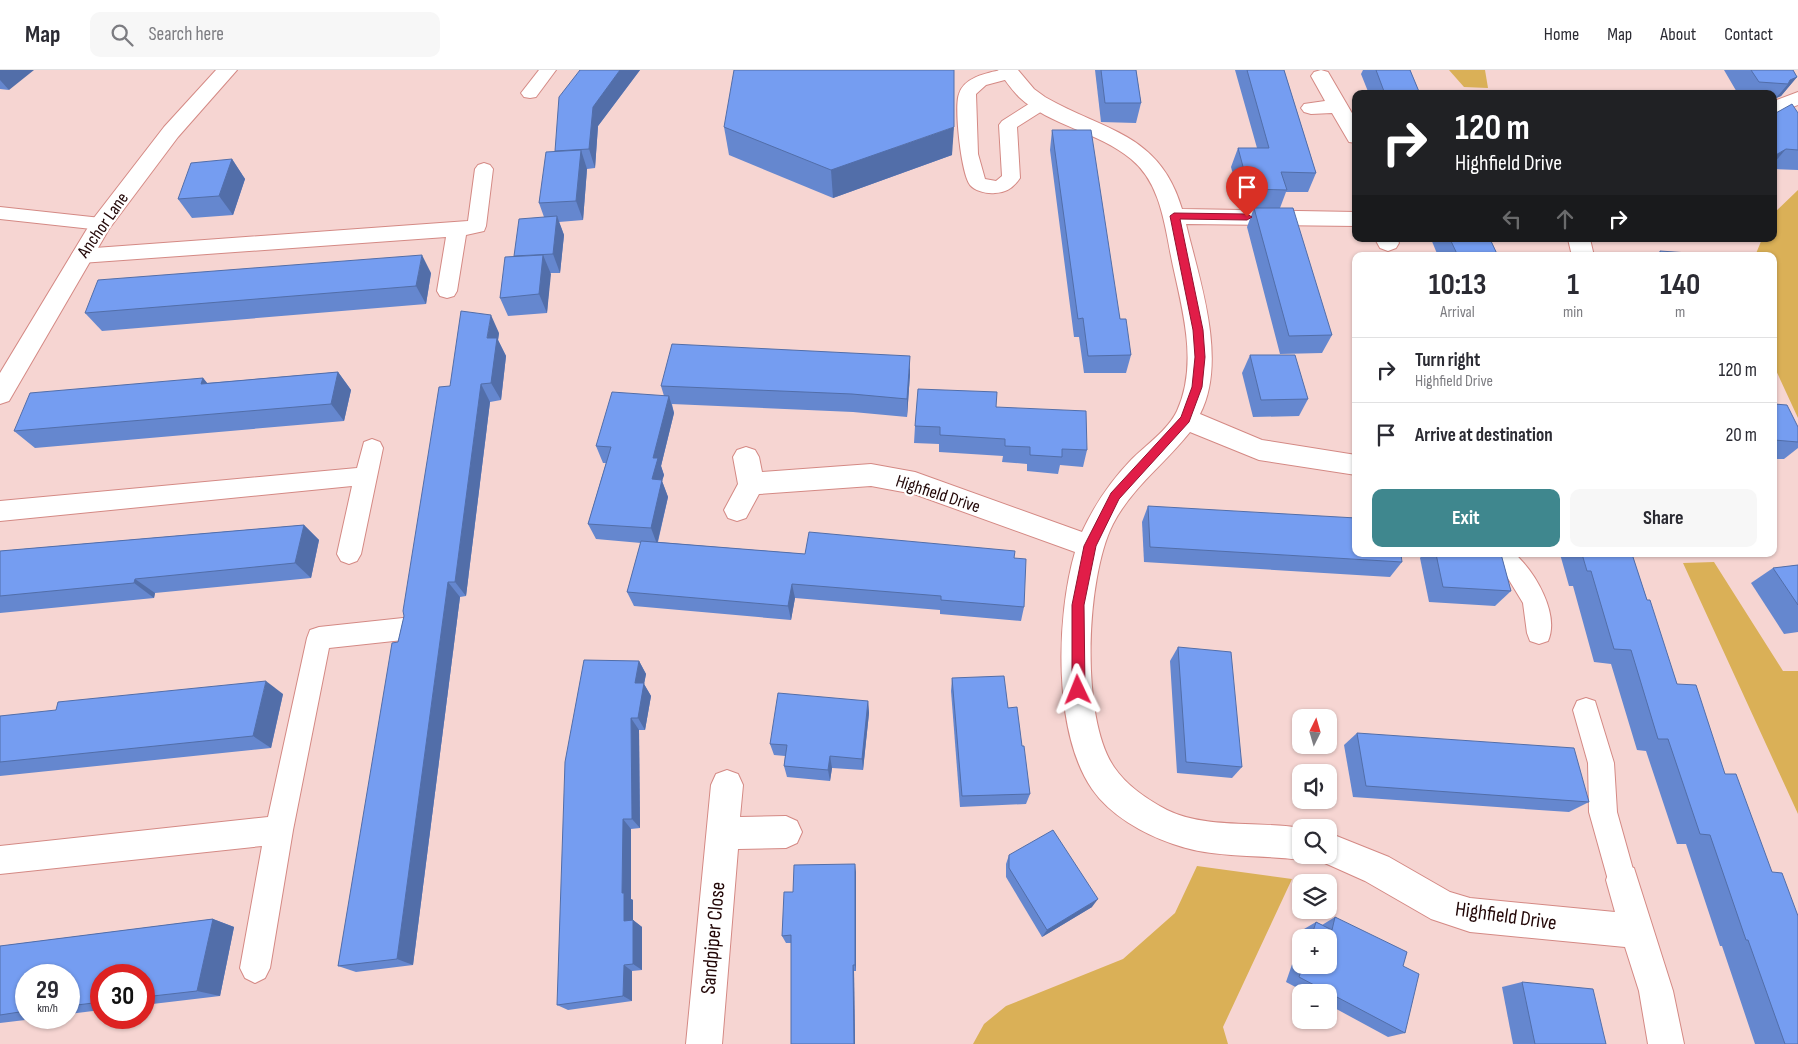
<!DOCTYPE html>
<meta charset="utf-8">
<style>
body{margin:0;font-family:"Sofia Sans Condensed",sans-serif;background:#f7f7f7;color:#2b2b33;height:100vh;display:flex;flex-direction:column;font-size:19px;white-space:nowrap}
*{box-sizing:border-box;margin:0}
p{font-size:16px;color:#7c7c81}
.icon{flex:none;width:28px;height:28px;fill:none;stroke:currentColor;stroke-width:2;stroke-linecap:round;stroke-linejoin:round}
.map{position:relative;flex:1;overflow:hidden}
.side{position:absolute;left:1352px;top:182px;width:425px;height:305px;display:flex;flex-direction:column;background:#fff;border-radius:10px;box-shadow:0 1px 4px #0004}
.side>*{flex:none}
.top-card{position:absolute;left:1352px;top:20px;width:425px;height:152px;border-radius:10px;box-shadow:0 1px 4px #0004;background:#202124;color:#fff;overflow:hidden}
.needle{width:32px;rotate:5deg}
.tools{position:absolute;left:1292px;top:639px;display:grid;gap:10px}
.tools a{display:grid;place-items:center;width:45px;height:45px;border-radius:10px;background:#fff;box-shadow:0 1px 4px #0004;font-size:25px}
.speed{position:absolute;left:15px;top:894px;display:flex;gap:10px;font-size:25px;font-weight:700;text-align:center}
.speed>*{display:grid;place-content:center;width:65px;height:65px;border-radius:50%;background:#fff;box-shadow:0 1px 4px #0004;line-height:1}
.speed small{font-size:12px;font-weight:400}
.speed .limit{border:8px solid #d22;background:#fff;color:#111}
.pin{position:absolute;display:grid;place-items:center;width:42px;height:42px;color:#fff;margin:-51px -21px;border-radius:50% 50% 50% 0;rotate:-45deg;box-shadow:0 0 5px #0007}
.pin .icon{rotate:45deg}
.me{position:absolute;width:55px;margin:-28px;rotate:358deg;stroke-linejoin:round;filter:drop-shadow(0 0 4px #0008)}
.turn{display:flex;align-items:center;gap:18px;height:105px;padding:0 20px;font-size:22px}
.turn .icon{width:65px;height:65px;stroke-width:2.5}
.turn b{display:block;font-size:35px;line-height:42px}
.lanes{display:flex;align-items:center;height:48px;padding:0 20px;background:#0003;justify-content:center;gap:25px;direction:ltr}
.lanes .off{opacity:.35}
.eta{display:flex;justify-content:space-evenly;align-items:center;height:85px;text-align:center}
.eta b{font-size:30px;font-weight:700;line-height:35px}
.primary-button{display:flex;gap:10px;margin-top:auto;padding:10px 20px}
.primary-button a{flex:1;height:58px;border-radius:10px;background:#3f878e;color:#fff;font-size:20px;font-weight:700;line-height:58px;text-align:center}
.primary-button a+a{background:#f7f7f7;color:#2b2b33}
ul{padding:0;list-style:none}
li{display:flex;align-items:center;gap:15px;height:65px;padding:0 20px;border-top:1px solid #e1e1e2}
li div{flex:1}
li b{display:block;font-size:19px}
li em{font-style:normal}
header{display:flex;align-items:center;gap:30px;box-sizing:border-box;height:70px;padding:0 25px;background:#fff;border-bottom:1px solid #e1e1e2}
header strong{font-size:24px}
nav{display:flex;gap:28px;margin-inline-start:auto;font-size:18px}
.search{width:350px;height:45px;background:#f7f7f7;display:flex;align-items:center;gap:12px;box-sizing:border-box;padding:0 18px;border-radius:10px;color:#7c7c81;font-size:19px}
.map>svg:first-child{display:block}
</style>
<header>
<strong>Map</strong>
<div class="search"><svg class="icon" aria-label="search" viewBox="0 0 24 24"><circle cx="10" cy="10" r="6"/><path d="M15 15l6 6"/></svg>Search here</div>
<nav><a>Home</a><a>Map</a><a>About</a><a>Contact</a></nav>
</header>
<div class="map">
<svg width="1798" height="974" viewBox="0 0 1798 974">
<rect width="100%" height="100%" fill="#f6d5d2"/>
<g fill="#dab057">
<polygon points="1449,0 1485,0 1488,18 1464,17"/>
<polygon points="1798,120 1798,348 1774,296 1774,186 1755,186 1762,169 1774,169 1774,143"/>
<polygon points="1714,492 1783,601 1798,601 1798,744 1683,493"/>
<polygon points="1197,796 1292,809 1223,957 1228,974 973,974 984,954 1006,936 1123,889 1175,843"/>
</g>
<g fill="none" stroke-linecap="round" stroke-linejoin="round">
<g stroke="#d48984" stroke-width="2">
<g id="service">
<polygon points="539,0 556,0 536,27 530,28 524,27 521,23"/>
<path d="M 1001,0 L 1016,0 L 1018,3 L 1016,7 L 986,15 L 976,24 L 978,84 L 985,109 L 996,111 L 1002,106 L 999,55 L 1002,51 L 1035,30 L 1041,29 L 1047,30 L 1050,34 L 1047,38 L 1017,57 L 1020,108 C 1014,117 1006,123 995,123 C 987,124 975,121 970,115 C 961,103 954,37 959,24 C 964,7 987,3 1001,0 Z"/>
<polygon points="484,93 490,95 493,99 486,156 484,161 466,165 457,221 454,226 447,228 440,226 437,221 446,167 81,193 74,191 71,186 74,181 81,179 468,151 475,99 478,95"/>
<polygon points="0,137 101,148 108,149 110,154 108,159 101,160 0,149"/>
<polygon points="372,369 380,372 383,378 361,484 357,491 349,494 341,491 337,484 352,416 0,451 0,431 357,398 364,372"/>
<path d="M 1487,484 L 1515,484 C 1535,502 1560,544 1548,571 L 1539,574 L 1530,571 L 1527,563 L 1523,533 L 1506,505 L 1491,491 Z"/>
<polygon points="403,548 412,551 415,559 412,567 403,570 329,578 293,760 270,898 265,908 255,913 245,908 240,898 262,776 0,804 0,776 268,747 307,568 310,560 319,557"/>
<polygon points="1586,628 1595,631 1614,693 1617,742 1636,810 1632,820 1622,824 1612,820 1608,810 1589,742 1588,693 1573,640 1577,631"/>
</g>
</g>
<g stroke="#d48984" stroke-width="2">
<g id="minor">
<polygon points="216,0 237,0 178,67 109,159 9,331 0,334 0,303 93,149 164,57"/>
<path d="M 998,0 L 1018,0 L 1034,19 L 1045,27 C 1104,61 1160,63 1182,139 L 1356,142 L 1356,156 L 1186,154 C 1199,209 1228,290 1200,344 L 1262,370 L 1356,385 L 1356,405 L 1259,390 L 1190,362 C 1165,394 1132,417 1113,454 C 1086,507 1080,647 1114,697 C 1126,715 1148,730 1167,740 C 1205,759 1260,751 1301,758 L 1301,785 L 1313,785 L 1301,790 C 1259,784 1214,789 1173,774 C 1143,764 1110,745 1092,719 C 1053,662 1056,547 1075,482 L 914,424 L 871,416 L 759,424 L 746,448 L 737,451 L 728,448 L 724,440 L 738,414 L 733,387 L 737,380 L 746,377 L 755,380 L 759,387 L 762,402 L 871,394 L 915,402 L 1082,462 C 1095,434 1110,412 1131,390 C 1146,375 1168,360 1177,341 C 1198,295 1183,242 1173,196 C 1165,159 1162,114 1131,89 C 1097,61 1050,56 1019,27 C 1011,19 1005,10 998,0 Z"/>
<polygon points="1321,0 1328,2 1356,50 1356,73 1349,72 1332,43 1311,44 1304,42 1301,38 1304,34 1325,31 1311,6 1314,2"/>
<polygon points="1798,22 1798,35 1774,44 1774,31"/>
<polygon points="1375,169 1397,169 1399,173 1396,178 1388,181 1380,178"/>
<polygon points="1568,169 1590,169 1594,186 1572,186"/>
<polygon points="727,700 738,704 743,715 740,747 786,746 797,751 802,762 797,773 786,778 738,779 722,974 686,974 711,715 716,704"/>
<polygon points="1329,763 1389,787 1450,822 1470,828 1615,842 1606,810 1610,798 1622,794 1634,798 1673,921 1684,974 1648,974 1639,921 1625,877 1470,862 1431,849 1365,811 1318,790 1315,785 1329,785"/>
</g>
</g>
<use href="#service" fill="#fff" fill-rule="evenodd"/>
<use href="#minor" fill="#fff" fill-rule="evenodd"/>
</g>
<g fill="#6587cf" fill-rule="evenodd">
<polygon points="0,0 9,20 0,19"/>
<polygon points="580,0 640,0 598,56 595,98 587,99 583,150 559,152 564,165 560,203 550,203 547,243 508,246 500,228 515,187 544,147 539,133"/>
<polygon points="1095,0 1136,0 1141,33 1136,53 1101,52"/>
<polygon points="1235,0 1284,0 1316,103 1308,122 1286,122 1280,138 1332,265 1322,283 1280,284 1247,157 1254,138 1242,138 1231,97 1238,78 1257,78"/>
<polygon points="1363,0 1410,0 1420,24 1369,24 1361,4"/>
<polygon points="1724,0 1793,0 1797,7 1781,26 1776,28 1774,31 1774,24 1738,24"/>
<polygon points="1798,43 1798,100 1774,99 1774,44"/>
<polygon points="724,57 952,85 833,128 729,85"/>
<polygon points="1052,60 1120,249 1131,285 1126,303 1084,303 1079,267 1074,267 1050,80"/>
<polygon points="232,89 245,109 233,145 192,148 178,129"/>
<polygon points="1431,169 1490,169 1498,186 1438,186"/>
<polygon points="1660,181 1704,186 1655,186"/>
<polygon points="431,203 426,234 102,261 85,243"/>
<polygon points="499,263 498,270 506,286 501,330 490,332 466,526 460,527 413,895 356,902 338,896 398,572 404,546 450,316"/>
<polygon points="1250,285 1308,329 1299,346 1253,347 1242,303"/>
<polygon points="338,302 351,320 344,351 35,378 14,361 203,308 207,313"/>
<polygon points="910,304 907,347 853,342 672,334 674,343 661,396 664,405 662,411 668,427 658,472 805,484 1014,488 1024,537 1021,551 940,544 940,540 795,528 791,550 634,536 627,522 641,473 596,469 588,454 606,393 603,393 596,376 664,326 661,316"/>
<polygon points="1774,334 1798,357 1798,378 1784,389 1774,389"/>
<polygon points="996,337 1087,380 1083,397 1060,395 1058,404 1027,401 1027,394 1002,392 1003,386 939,382 939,374 914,373 915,356"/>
<polygon points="1148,436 1402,492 1390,507 1144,492 1142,452"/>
<polygon points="304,455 319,470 311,508 155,523 154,528 0,543 0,481"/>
<polygon points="1423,484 1501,484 1511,521 1495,536 1429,532 1420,488"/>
<polygon points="1560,484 1632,484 1647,530 1677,614 1798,974 1755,974 1722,876 1720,876 1686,774 1677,774 1646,681 1637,680 1611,594 1594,592 1573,516 1569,516"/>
<polygon points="1798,495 1798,562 1784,564 1751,513 1773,498"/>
<polygon points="1178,577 1242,697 1232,708 1177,703 1170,591"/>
<polygon points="639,591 646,604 644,614 651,626 645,660 639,660 640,758 631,759 631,829 633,830 633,850 642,857 642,900 632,901 632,931 568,940 557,935"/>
<polygon points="952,608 1008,638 1022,676 1030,724 1026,734 960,737 951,621"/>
<polygon points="283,624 271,678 0,706 0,646"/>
<polygon points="868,631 869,643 863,700 832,698 830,711 787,707 784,696 785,686 774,685 770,674"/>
<polygon points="1357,663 1589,732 1569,742 1353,727 1344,675"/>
<polygon points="1009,785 1092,837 1042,867 1006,807 1006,794"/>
<polygon points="856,802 856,901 854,901 855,974 791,974 791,873 786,873 782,866 793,822"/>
<path d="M 1335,847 L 1403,896 L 1405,963 L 1388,967 L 1329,935 L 1329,922 L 1305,922 L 1286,912 L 1304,859 L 1316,852 L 1322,855 ZM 1301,868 L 1329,868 L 1329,895 L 1301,895 Z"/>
<polygon points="213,849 234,857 220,926 144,935 144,905 101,905 101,940 69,944 69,905 26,905 26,948 42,948 0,953 0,876"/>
<polygon points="1522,912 1606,974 1513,974 1502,917"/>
</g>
<g fill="#526ea9">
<polygon points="0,0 34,0 9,20 0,10"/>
<polygon points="620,0 640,0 598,56 595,98 589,79 593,37"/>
<polygon points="1797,7 1781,26 1776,28 1788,14 1790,10"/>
<polygon points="954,57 952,85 833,128 831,100"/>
<polygon points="1786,79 1774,93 1774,86"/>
<polygon points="581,80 587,99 583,150 576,131"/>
<polygon points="232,89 245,109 233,145 219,126"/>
<polygon points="557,146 564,165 560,203 553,184"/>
<polygon points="422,185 431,203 426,234 416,216"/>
<polygon points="543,185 551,204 547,243 539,224"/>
<polygon points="491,245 499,263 498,270 506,286 501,330 491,313 487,268"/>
<polygon points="910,286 910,304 907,347 907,329"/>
<polygon points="338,302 351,320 344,351 331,334"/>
<polygon points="203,308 218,326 201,314"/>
<polygon points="481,314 490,332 466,526 455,512"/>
<polygon points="669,326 674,343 661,396 664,405 662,411 668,427 657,474 651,458 653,388"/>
<polygon points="304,455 319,470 311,508 295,493"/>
<polygon points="135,509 155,523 154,528 134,513"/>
<polygon points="448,512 460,527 413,895 397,889"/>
<polygon points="792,514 795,528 791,550 788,536"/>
<polygon points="639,591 646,604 644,614 651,626 645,660 638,648 635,613"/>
<polygon points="266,611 283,624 271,678 253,666"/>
<polygon points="868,631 869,643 863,700 862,689"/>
<polygon points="631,648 639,660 640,758 632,749"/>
<polygon points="830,686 832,698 830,711 828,700"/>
<polygon points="623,749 631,759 631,829 633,830 633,858 624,851 622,823"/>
<polygon points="855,794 856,802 856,901 855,895"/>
<polygon points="1098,829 1092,837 1042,867 1047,860"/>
<polygon points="213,849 234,857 220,926 197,921"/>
<polygon points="633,850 642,857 642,900 633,894"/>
<polygon points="624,895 632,901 632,931 623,926"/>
<polygon points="853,895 854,901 855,974 854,974"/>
</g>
<g fill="#759df1" stroke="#526ea9">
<polygon points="580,0 620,0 593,37 589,79 555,81 559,27"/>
<polygon points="734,0 954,0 954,57 831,100 724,57"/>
<polygon points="1101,0 1136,0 1141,33 1105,33"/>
<polygon points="1247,0 1284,0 1316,103 1281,102 1287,120 1249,119 1238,78 1269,78"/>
<polygon points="1376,0 1410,0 1420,24 1385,24"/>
<polygon points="1751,0 1793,0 1797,7 1790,10 1788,14 1759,12"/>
<polygon points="1792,34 1798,43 1798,80 1786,79 1774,86 1774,44"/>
<polygon points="1052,60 1091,60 1120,249 1126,249 1131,285 1088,286 1083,248 1078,249"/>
<polygon points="581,80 576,131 539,133 546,82"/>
<polygon points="232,89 219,126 178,129 191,93"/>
<polygon points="1254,138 1293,138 1332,265 1289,266"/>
<polygon points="557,146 553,184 514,186 519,149"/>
<polygon points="1450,169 1490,169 1498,186 1458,186"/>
<polygon points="1660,181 1703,184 1704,186 1662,186"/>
<polygon points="422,185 416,216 85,243 98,210"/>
<polygon points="543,185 539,224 500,228 505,187"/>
<polygon points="461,241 491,245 487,268 497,268 491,313 481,314 455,512 448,512 397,889 338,896 392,573 398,572 404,546 403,541 439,317 450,316"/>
<polygon points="672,274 910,286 907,329 852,324 661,316"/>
<polygon points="1250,285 1295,285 1308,329 1261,330"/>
<polygon points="338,302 331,334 14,361 30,323 203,308 201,314"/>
<polygon points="918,319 997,322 996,337 1086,341 1087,380 1062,379 1062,387 1030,385 1030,377 1005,376 1005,369 940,365 940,357 915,356"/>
<polygon points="612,322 669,326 653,388 658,388 652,409 662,410 651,458 588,454 611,377 596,376"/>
<polygon points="1774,334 1787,335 1798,357 1798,372 1774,370"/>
<polygon points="1148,436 1356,448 1356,484 1401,484 1402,492 1150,477"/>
<polygon points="304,455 295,493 135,509 134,513 0,526 0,481"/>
<polygon points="809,462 1015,481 1014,488 1026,489 1024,537 941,530 941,526 792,514 788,536 627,522 641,471 805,484"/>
<polygon points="1436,484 1501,484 1511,521 1443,517"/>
<polygon points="1582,484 1632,484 1647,530 1650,530 1677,614 1696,615 1725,704 1736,704 1772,802 1782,803 1798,846 1798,974 1785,974 1748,870 1746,870 1710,765 1700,764 1668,669 1658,669 1631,580 1614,579 1591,501 1587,501"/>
<polygon points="1798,495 1798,535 1773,498"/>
<polygon points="1178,577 1231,582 1242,697 1186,692"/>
<polygon points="584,590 639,591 635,613 644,613 638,648 631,648 632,749 623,749 622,823 624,823 624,851 633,850 633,894 624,895 623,926 557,935 565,692"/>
<polygon points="1004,606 1008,638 1017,637 1022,676 1024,676 1030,724 962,726 952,608"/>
<polygon points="266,611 253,666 0,692 0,646 56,640 58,632"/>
<polygon points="778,623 868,631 862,689 830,686 828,700 784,696 787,675 770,674"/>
<polygon points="1357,663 1574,678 1589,732 1366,716"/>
<polygon points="1053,760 1098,829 1047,860 1009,798 1009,785"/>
<polygon points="855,794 855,895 853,895 854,974 791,974 791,865 782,866 784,822 793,822 794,795"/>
<polygon points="1335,847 1407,882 1403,896 1419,904 1405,963 1299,907 1303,895 1329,895 1329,868 1311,868 1316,852 1332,860"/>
<polygon points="213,849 197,921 144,927 144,905 101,905 101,932 69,936 69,905 26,905 26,941 0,945 0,876"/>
<polygon points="1522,912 1593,919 1606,974 1535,974"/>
</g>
<polygon fill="#e11d48" stroke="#92132f" points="1174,143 1247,144 1252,147 1247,150 1180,149 1203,260 1205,287 1202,317 1189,352 1119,429 1096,476 1084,535 1085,620 1083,624 1078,626 1074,624 1072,620 1072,535 1084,476 1111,423 1181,347 1192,317 1195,287 1193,260 1170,146"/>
<g text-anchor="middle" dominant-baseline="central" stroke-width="4.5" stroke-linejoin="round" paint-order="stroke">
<g font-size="18" fill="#220707" stroke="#fff">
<text transform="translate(103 155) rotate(-55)">Anchor Lane</text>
<text transform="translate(938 424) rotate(18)">Highfield Drive</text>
</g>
<g font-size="21" fill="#220707" stroke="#fff">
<text transform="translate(1506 846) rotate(8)">Highfield Drive</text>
<text transform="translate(713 868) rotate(-85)">Sandpiper Close</text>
</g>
</g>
</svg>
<div class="tools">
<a><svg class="needle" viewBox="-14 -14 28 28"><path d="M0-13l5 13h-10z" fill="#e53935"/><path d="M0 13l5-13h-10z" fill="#7c7c81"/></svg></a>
<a><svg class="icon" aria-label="sound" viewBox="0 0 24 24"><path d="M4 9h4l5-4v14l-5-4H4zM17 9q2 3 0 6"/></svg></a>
<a><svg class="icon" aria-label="search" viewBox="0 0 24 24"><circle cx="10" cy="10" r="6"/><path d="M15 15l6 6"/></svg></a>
<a><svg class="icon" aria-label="layers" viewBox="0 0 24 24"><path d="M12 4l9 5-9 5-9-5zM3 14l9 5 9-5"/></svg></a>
<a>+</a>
<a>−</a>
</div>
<div class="speed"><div>29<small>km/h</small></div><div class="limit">30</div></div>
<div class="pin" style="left:1247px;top:147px;background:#d93025"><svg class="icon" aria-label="arrive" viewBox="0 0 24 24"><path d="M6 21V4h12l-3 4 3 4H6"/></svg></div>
<svg class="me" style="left:1078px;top:620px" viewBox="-20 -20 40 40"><path d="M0-17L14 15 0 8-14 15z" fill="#e11d48" stroke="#fff" stroke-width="4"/></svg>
<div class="top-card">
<div class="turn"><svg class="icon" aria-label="right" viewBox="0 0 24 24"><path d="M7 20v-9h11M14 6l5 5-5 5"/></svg><div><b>120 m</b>Highfield Drive</div></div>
<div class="lanes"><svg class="icon off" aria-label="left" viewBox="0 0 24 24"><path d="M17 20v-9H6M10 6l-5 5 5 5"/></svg><svg class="icon off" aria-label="ahead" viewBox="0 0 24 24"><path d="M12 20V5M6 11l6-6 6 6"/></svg><svg class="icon" aria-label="right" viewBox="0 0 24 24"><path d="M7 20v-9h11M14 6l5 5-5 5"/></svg></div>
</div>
<section class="side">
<div class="eta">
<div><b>10:13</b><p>Arrival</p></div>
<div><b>1</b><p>min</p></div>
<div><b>140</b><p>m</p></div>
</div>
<ul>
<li><svg class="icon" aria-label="right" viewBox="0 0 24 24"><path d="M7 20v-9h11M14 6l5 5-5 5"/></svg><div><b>Turn right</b><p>Highfield Drive</p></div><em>120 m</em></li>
<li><svg class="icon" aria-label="arrive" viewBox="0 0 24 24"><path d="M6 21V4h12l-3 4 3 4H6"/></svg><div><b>Arrive at destination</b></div><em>20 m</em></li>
</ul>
<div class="primary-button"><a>Exit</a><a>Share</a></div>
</section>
</div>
